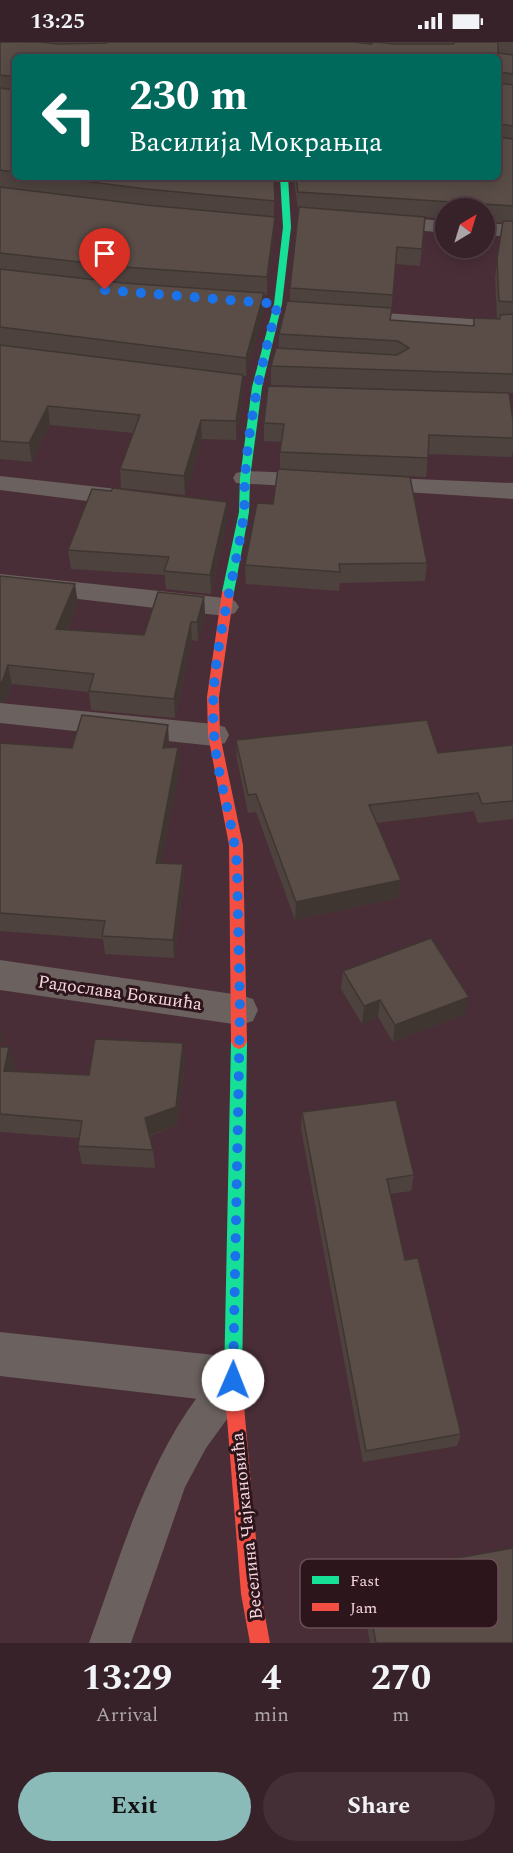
<!DOCTYPE html>
<meta charset="utf-8">
<style>
body{margin:0;font-family:Spectral,serif;background:#432f35;color:#f1f3f6;height:100vh;display:flex;flex-direction:column;font-size:22px;white-space:nowrap}
*{box-sizing:border-box;margin:0}
p{font-size:20px;color:#aba4a8}
.icon{flex:none;width:33px;height:33px;fill:none;stroke:currentColor;stroke-width:2;stroke-linecap:round;stroke-linejoin:round}
.map{position:relative;height:1601px;overflow:hidden}
.panel{display:flex;flex-direction:column;background:#382229;flex:1}
.panel>*{flex:none}
.banner{position:absolute;left:12px;top:12px;width:489px;height:126px;border-radius:9px;box-shadow:0 3px 15px #0003,0 0 0 2px #523f46;background:#00695c;color:#fff;overflow:hidden}
.needle{width:39px;rotate:38deg}
.buttons{position:absolute;left:435px;top:156px;display:grid;gap:12px}
.buttons a{display:grid;place-items:center;width:60px;height:60px;border-radius:50%;background:#382229;box-shadow:0 3px 15px #0003,0 0 0 2px #523f46;font-size:30px}
.pin{position:absolute;display:grid;place-items:center;width:51px;height:51px;color:#fff;margin:-62px -26px;border-radius:50% 50% 50% 0;rotate:-45deg;box-shadow:0 0 6px #0007}
.pin .icon{rotate:45deg}
.me{position:absolute;width:66px;margin:-33px;rotate:1deg;stroke-linejoin:round;filter:drop-shadow(0 0 4px #0008)}
.turn{display:flex;align-items:center;gap:21px;height:126px;padding:0 18px;font-size:27px}
.turn .icon{width:78px;height:78px;stroke-width:2.5}
.turn b{display:block;font-size:42px;line-height:51px}
.eta{display:flex;justify-content:space-evenly;align-items:center;height:102px;text-align:center}
.eta b{font-size:36px;font-weight:700;line-height:42px}
.action{display:flex;gap:12px;margin-top:auto;padding:12px 18px}
.action a{flex:1;height:69px;border-radius:36px;background:#8bbbb9;color:#111;font-size:24px;font-weight:700;line-height:69px;text-align:center}
.action a+a{background:#432f35;color:#f1f3f6}
.status{display:flex;justify-content:space-between;align-items:center;height:42px;padding:0 30px;background:#382229;direction:ltr}
.status svg{height:16px;fill:currentColor}
.map>svg:first-child{display:block}
</style>
<div class="status"><b>13:25</b><svg viewBox="0 0 49 12"><path d="M0 12V9h3v3zM5 12V6h3v6zM10 12V3h3v9zM15 12V0h3v12zM26 1h20v11H26zM47 4h2v5h-2z"/></svg></div>
<div class="map">
<svg width="513" height="1601" viewBox="0 0 513 1601">
<rect width="100%" height="100%" fill="#4a2e37"/>
<g fill="none" stroke-linecap="round" stroke-linejoin="round">
<g fill="#6b615e" fill-rule="evenodd">
<polygon points="356,269 513,280 513,290 350,278 347,274"/>
<path d="M 233,1320 L 246,1325 L 251,1338 L 246,1351 L 206,1406 L 185,1445 L 131,1601 L 89,1601 C 120,1516 144,1427 198,1354 C 209,1340 216,1327 233,1320 Z"/>
</g>
<g fill="#6b615e" fill-rule="evenodd">
<polygon points="381,174 446,179 446,191 374,184 371,180"/>
<polygon points="484,181 513,183 513,195 484,193"/>
<polygon points="245,429 319,432 328,434 331,439 328,444 319,446 236,441 233,436 236,431"/>
<polygon points="0,434 135,449 144,452 148,457 144,462 135,465 0,448"/>
<polygon points="368,435 513,441 513,457 359,447 356,442 359,437"/>
<polygon points="0,532 225,556 235,559 239,565 235,571 225,574 0,548"/>
<polygon points="0,661 214,682 225,685 229,693 225,701 214,704 0,681"/>
<polygon points="0,918 240,953 253,957 258,968 253,979 240,983 0,948"/>
<polygon points="0,1290 233,1315 249,1322 256,1338 249,1354 233,1361 0,1334"/>
</g>
<g fill="#16e098" fill-rule="evenodd">
<polygon points="280,135 288,135 291,185 282,262 262,345 250,436 249,470 234,550 228,554 222,550 239,470 240,436 252,345 274,262 283,185"/>
<polygon points="239,993 244,995 247,1000 242,1338 244,1364 242,1371 235,1373 228,1371 226,1364 224,1338 231,1000 234,995"/>
</g>
<g fill="#f24e42" fill-rule="evenodd">
<polygon points="228,546 234,550 219,655 220,693 243,803 247,1000 244,1005 239,1007 234,1005 231,1000 229,803 208,693 207,655 222,550"/>
<polygon points="235,1355 242,1357 244,1364 261,1552 270,1601 250,1601 241,1552 226,1364 228,1357"/>
</g>
</g>
<g fill="#4d423e" fill-rule="evenodd">
<path d="M 0,0 L 366,0 L 364,2 L 371,2 L 384,0 L 513,0 L 513,351 L 271,343 L 271,324 L 279,306 L 279,292 L 290,260 L 290,246 L 299,167 L 298,166 L 293,135 L 498,135 L 15,15 L 15,135 L 274,135 L 274,192 L 267,253 L 264,253 L 264,269 L 246,334 L 243,334 L 243,352 L 236,398 L 202,397 L 185,453 L 121,446 L 120,427 L 133,391 L 50,383 L 32,420 L 0,417 ZM 446,166 L 484,166 L 484,179 L 503,181 L 495,235 L 497,277 L 500,277 L 474,276 L 473,284 L 390,278 L 396,222 L 420,224 L 425,175 L 446,177 Z"/>
<polygon points="513,379 513,409 512,415 428,412 426,435 363,432 427,521 425,539 340,541 339,549 246,542 245,523 273,462 280,427 280,410 281,400 264,399 264,381"/>
<polygon points="227,478 211,552 166,547 165,533 71,527 68,508"/>
<polygon points="0,534 78,561 67,588 144,593 204,555 205,574 198,599 192,598 175,676 91,668 89,650 12,642 6,659 0,661"/>
<polygon points="236,698 438,711 513,703 513,777 478,781 474,769 376,781 401,838 398,856 295,878 256,770 248,771 237,717"/>
<polygon points="0,701 72,706 169,701 168,706 178,705 180,723 161,821 183,822 184,840 174,916 105,912 103,897 0,889"/>
<polygon points="343,929 465,972 393,1000 378,975 362,982 341,947"/>
<polygon points="0,1005 15,1024 13,1029 89,1033 185,1020 177,1083 150,1094 153,1108 155,1126 82,1122 78,1104 79,1096 0,1090"/>
<polygon points="302,1070 414,1133 411,1149 390,1152 405,1218 461,1392 457,1404 363,1420 301,1087"/>
<polygon points="363,1533 513,1601 370,1601 360,1545"/>
</g>
<g fill="#3f3632">
<polygon points="275,175 274,192 267,253 267,235"/>
<polygon points="264,251 264,269 246,334 246,316"/>
<polygon points="243,333 243,352 236,398 236,379"/>
<polygon points="48,364 50,383 32,420 29,401"/>
<polygon points="201,378 202,397 185,453 184,434"/>
<polygon points="227,460 227,478 211,552 210,533"/>
<polygon points="75,542 78,561 59,606 56,587"/>
<polygon points="204,555 205,574 198,599 197,580"/>
<polygon points="191,580 192,598 175,676 174,657"/>
<polygon points="8,623 12,642 6,659 0,661 0,641"/>
<polygon points="168,683 169,701 164,725 163,706"/>
<polygon points="178,705 180,723 158,839 156,821"/>
<polygon points="183,822 184,840 174,916 173,898"/>
<polygon points="401,838 398,856 295,878 296,860"/>
<polygon points="469,955 465,972 393,1000 395,983"/>
<polygon points="380,958 378,975 362,982 364,964"/>
<polygon points="0,985 3,994 0,1004"/>
<polygon points="183,1001 185,1020 177,1083 148,1094 145,1076"/>
<polygon points="9,1005 15,1024 9,1048 4,1029"/>
</g>
<g fill="#5a4d48" stroke="#3f3632" stroke-width="1.5">
<polygon points="0,0 39,0 59,2 107,1 105,0 353,0 371,2 374,0 396,2 453,2 455,0 498,0 498,11 513,13 513,32 498,30 498,41 513,43 513,84 499,82 498,95 513,97 513,164 298,150 296,135 498,135 498,15 15,15 15,130 0,128 0,46 14,48 15,35 0,33"/>
<polygon points="52,135 274,135 275,159 146,147"/>
<polygon points="0,145 146,163 275,175 267,235 124,225 0,211"/>
<polygon points="299,165 425,175 422,207 397,205 393,253 290,246"/>
<polygon points="503,179 513,179 513,260 499,259 497,217"/>
<polygon points="0,227 123,241 264,251 246,316 0,285"/>
<polygon points="287,259 392,266 390,278 474,284 474,276 500,277 500,273 513,272 513,332 271,324 276,306 397,313 409,306 398,299 279,292"/>
<polygon points="0,303 243,333 236,379 201,378 184,434 120,427 140,373 48,364 29,401 0,399"/>
<polygon points="268,344 509,351 513,379 513,396 429,393 428,416 280,410 284,382 264,381"/>
<polygon points="278,427 410,435 427,521 339,522 340,530 245,523 257,461 273,462"/>
<polygon points="113,446 227,460 210,533 164,529 169,515 68,508 92,447 111,449"/>
<polygon points="0,534 75,542 56,587 144,593 158,550 204,555 197,580 191,580 174,657 89,649 94,632 8,623 2,640 0,641"/>
<polygon points="82,673 168,683 163,706 178,705 156,821 183,822 173,898 102,894 105,879 0,871 0,701 72,706"/>
<polygon points="427,678 438,711 513,703 513,759 482,762 478,751 369,763 401,838 296,860 256,752 248,753 236,698"/>
<polygon points="431,896 469,955 395,983 380,958 364,964 343,929"/>
<polygon points="95,997 183,1001 176,1065 145,1076 153,1108 78,1104 82,1079 0,1072 0,1005 9,1005 4,1029 89,1033"/>
<polygon points="396,1058 414,1133 387,1137 405,1218 418,1216 461,1392 366,1409 302,1070"/>
<polygon points="513,1506 513,1601 376,1601 363,1533"/>
</g>
<g fill="none" stroke-linecap="round" stroke-linejoin="round">
<path stroke="#1a73e8" stroke-width="10" stroke-dasharray="0 18" d="M 105,248 L 278,262 C 262,319 249,377 245,436 C 244,448 245,460 244,472 C 234,544 208,617 214,692 C 217,737 234,780 237,825 L 240,968 L 233,1338"/>
</g>
<g text-anchor="middle" dominant-baseline="central" stroke-width="6" stroke-linejoin="round" paint-order="stroke">
<g font-size="18" fill="#f8d6de" stroke="#2d151c">
<text transform="translate(120 951) rotate(8)">Радослава Бокшића</text>
<text transform="translate(247 1484) rotate(-96)">Веселина Чајкановића</text>
</g>
</g>
<rect x="300" y="1517" width="198" height="69" rx="9" fill="#2d151c" stroke="#6a4f56" stroke-width="1.5"/>
<rect x="312" y="1534" width="27" height="8" fill="#16e098"/>
<rect x="312" y="1561" width="27" height="8" fill="#f24e42"/>
<g font-size="16" fill="#f8d6de">
<text x="350" y="1544">Fast</text>
<text x="350" y="1571">Jam</text>
</g>
</svg>
<div class="buttons">
<a><svg class="needle" viewBox="-14 -14 28 28"><path d="M0-13l5 13h-10z" fill="#e53935"/><path d="M0 13l5-13h-10z" fill="#aba4a8"/></svg></a>
</div>
<div class="pin" style="left:105px;top:248px;background:#d93025"><svg class="icon" aria-label="arrive" viewBox="0 0 24 24"><path d="M6 21V4h12l-3 4 3 4H6"/></svg></div>
<svg class="me" style="left:233px;top:1338px" viewBox="-20 -20 40 40"><circle r="19" fill="#fff"/><path d="M0-13L10 11 0 6-10 11z" fill="#1a73e8"/></svg>
<div class="banner">
<div class="turn"><svg class="icon" aria-label="left" viewBox="0 0 24 24"><path d="M17 20v-9H6M10 6l-5 5 5 5"/></svg><div><b>230 m</b>Василија Мокрањца</div></div>
</div>
</div>
<section class="panel">
<div class="eta">
<div><b>13:29</b><p>Arrival</p></div>
<div><b>4</b><p>min</p></div>
<div><b>270</b><p>m</p></div>
</div>
<div class="action"><a>Exit</a><a>Share</a></div>
</section>
